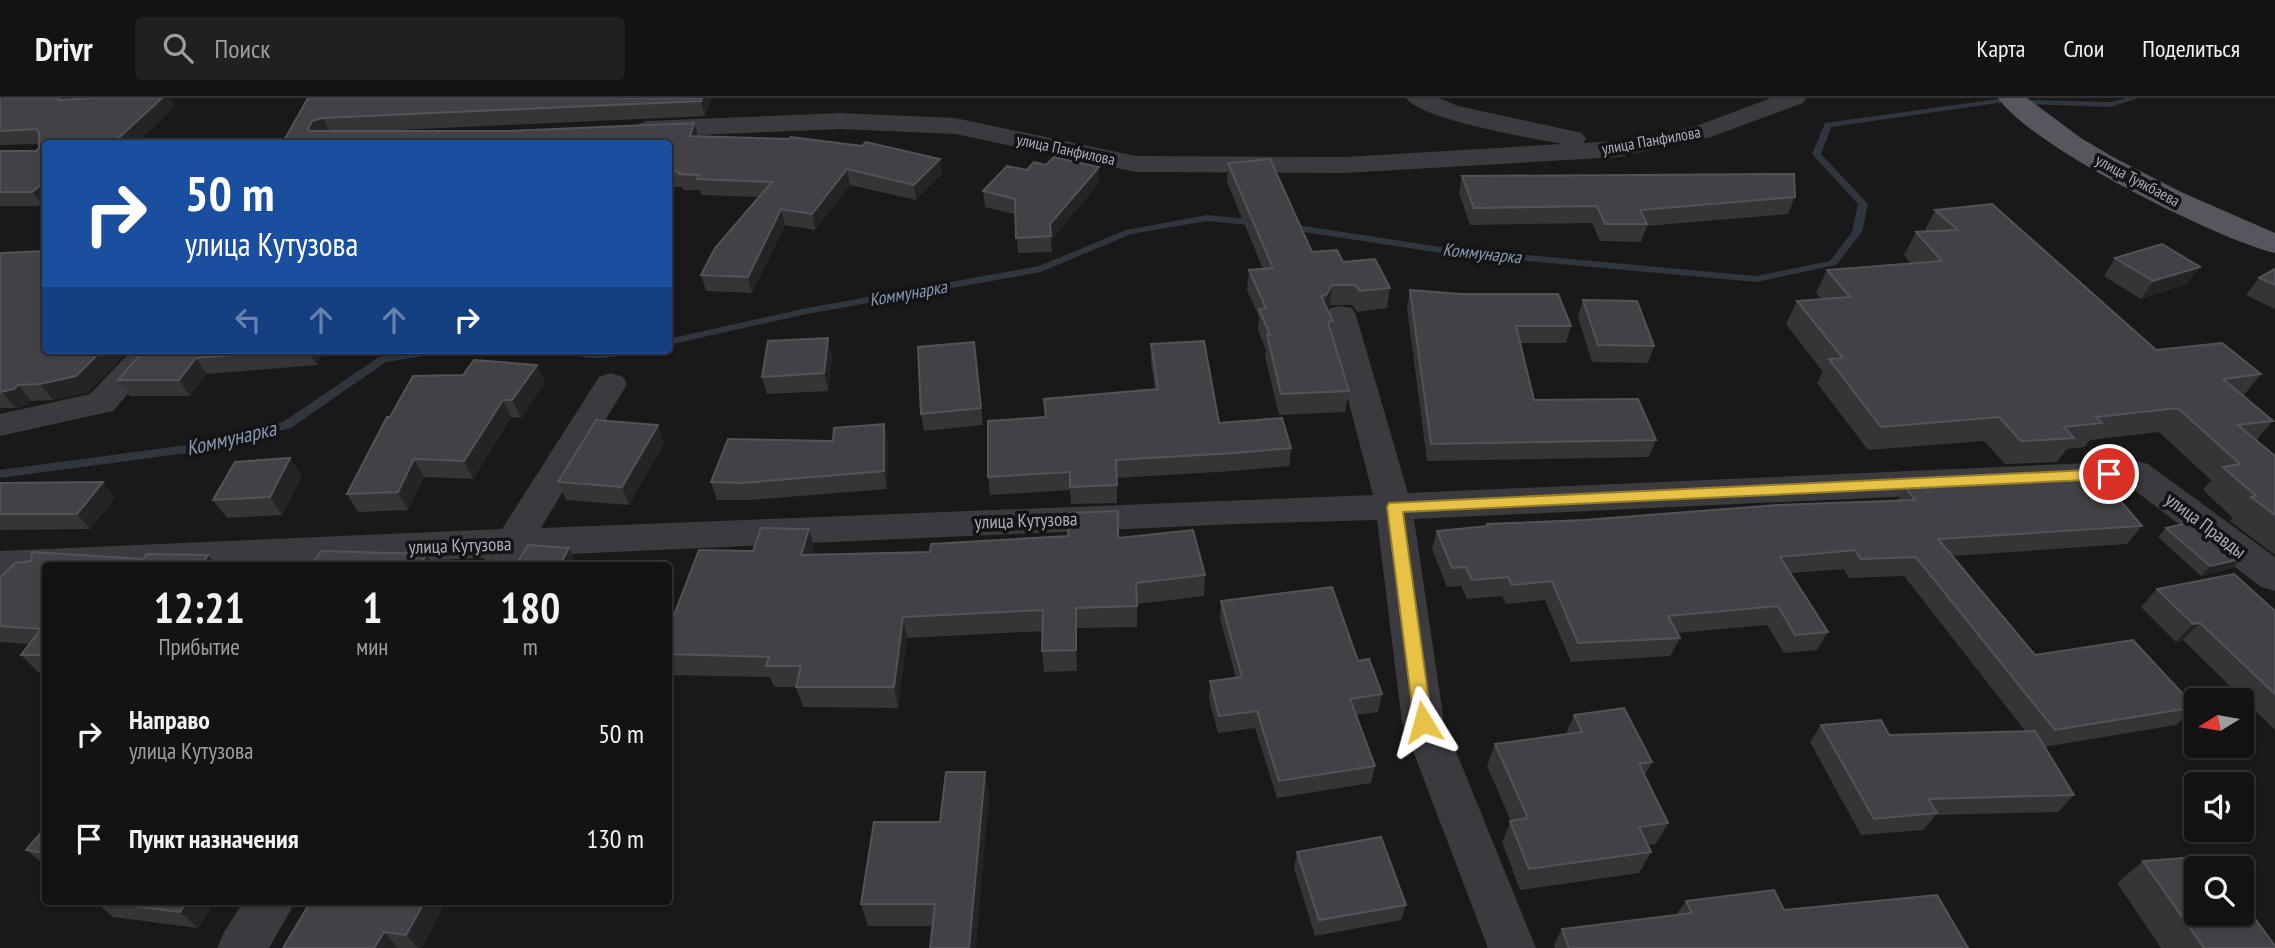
<!DOCTYPE html>
<html lang="ru">
<meta charset="utf-8">
<style>
body{margin:0;font-family:"PT Sans Narrow",sans-serif;background:#202022;color:#f1f3f6;height:100vh;display:flex;flex-direction:column;font-size:26px;white-space:nowrap}
*{box-sizing:border-box;margin:0}
p{font-size:23px;color:#9d9ea0}
.icon{flex:none;width:38px;height:38px;fill:none;stroke:currentColor;stroke-width:2;stroke-linecap:round;stroke-linejoin:round}
.map{position:relative;flex:1;overflow:hidden}
.panel{position:absolute;left:42px;top:464px;width:630px;height:343px;display:flex;flex-direction:column;background:#131314;border-radius:7px;box-shadow:0 2px 5px #0004,0 0 0 2px #323234}
.panel>*{flex:none}
.banner{position:absolute;left:42px;top:42px;width:630px;height:214px;border-radius:7px;box-shadow:0 2px 5px #0004,0 0 0 2px #323234;background:#1a4fa0;color:#fff;overflow:hidden}
.needle{width:46px;rotate:259deg}
.buttons{position:absolute;left:2184px;top:590px;display:grid;gap:14px}
.buttons a{display:grid;place-items:center;width:70px;height:70px;border-radius:7px;background:#131314;box-shadow:0 2px 5px #0004,0 0 0 2px #323234;font-size:35px}
.pin{position:absolute;display:grid;place-items:center;width:60px;height:60px;color:#fff;margin:-30px;border:4px solid #fff;border-radius:50%;box-shadow:0 2px 7px #0007}
.me{position:absolute;width:77px;margin:-38px;rotate:352deg;stroke-linejoin:round;filter:drop-shadow(0 0 5px #0008)}
.turn{display:flex;align-items:center;gap:24px;height:147px;padding:0 28px;font-size:32px}
.turn .icon{width:91px;height:91px;stroke-width:2.5}
.turn b{display:block;font-size:49px;line-height:60px}
.lanes{display:flex;align-items:center;height:66px;padding:0 28px;background:#0003;justify-content:center;gap:35px;direction:ltr}
.lanes .off{opacity:.35}
.eta{display:flex;justify-content:space-evenly;align-items:center;height:119px;text-align:center}
.eta b{font-size:42px;font-weight:800;line-height:49px}
ul{padding:0;list-style:none}
li{display:flex;align-items:center;gap:21px;height:105px;padding:0 28px}
li div{flex:1}
li b{display:block;font-size:26px}
li em{font-style:normal}
header{display:flex;align-items:center;gap:42px;box-sizing:border-box;height:98px;padding:0 35px;background:#131314;border-bottom:2px solid #323234}
header strong{font-size:33px}
nav{display:flex;gap:38px;margin-inline-start:auto;font-size:24px}
.search{width:490px;height:63px;background:#202022;display:flex;align-items:center;gap:18px;box-sizing:border-box;padding:0 24px;border-radius:7px;color:#9d9ea0;font-size:26px}
.map>svg:first-child{display:block}
</style>
<header>
<strong>Drivr</strong>
<div class="search"><svg class="icon" aria-label="search" viewBox="0 0 24 24"><circle cx="10" cy="10" r="6"/><path d="M15 15l6 6"/></svg>Поиск</div>
<nav><a>Карта</a><a>Слои</a><a>Поделиться</a></nav>
</header>
<div class="map">
<svg width="2275" height="850" viewBox="0 0 2275 850">
<rect width="100%" height="100%" fill="#19191a"/>
<g fill="none" stroke-linecap="round" stroke-linejoin="round">
<g fill="#2f363e" fill-rule="evenodd">
<polygon points="2126,0 2139,0 2111,9 1998,5 1831,29 1821,56 1868,106 1862,134 1836,167 1756,184 1441,155 1284,131 1279,128 1284,125 1441,149 1756,178 1830,163 1852,134 1858,106 1812,56 1825,25 1998,1 2111,4"/>
<polygon points="1207,117 1259,122 1264,125 1259,128 1207,123 1131,136 1041,174 807,216 668,247 668,241 807,210 1039,168 1126,132"/>
<polygon points="420,252 447,252 442,255 386,264 291,330 195,354 0,380 0,372 195,346 283,324 379,259"/>
<path d="M 566,252 L 590,252 L 605,255 L 617,252 L 637,252 L 636,254 C 614,260 585,265 566,252 Z"/>
</g>
<g fill="#3a3a3f" fill-rule="evenodd">
<path d="M 1406,0 L 1439,0 L 1458,8 L 1582,35 L 1586,41 L 1583,45 L 1618,43 L 1696,28 L 1771,0 L 1806,0 L 1803,5 L 1711,39 L 1618,59 L 1345,75 L 1136,74 L 955,36 L 840,31 L 647,39 L 638,36 L 634,31 L 638,26 L 647,23 L 840,15 L 955,20 L 1136,58 L 1345,59 L 1562,46 C 1532,40 1421,22 1406,0 Z"/>
<polygon points="1341,208 1352,210 1356,217 1408,395 2136,363 2148,366 2275,459 2275,493 2261,489 2129,388 1414,421 1444,624 1536,850 1488,850 1402,624 1377,422 1237,426 524,458 518,467 488,467 484,460 310,467 46,467 46,479 0,481 0,453 502,431 599,279 611,275 623,279 627,286 541,430 1373,397 1326,217 1330,210"/>
<polygon points="132,252 166,252 113,313 0,338 0,316 90,296"/>
<polygon points="244,803 296,803 269,850 217,850 224,834"/>
</g>
<path fill="#56575e" fill-rule="evenodd" d="M 1998,0 L 2027,0 L 2081,40 L 2113,59 L 2181,94 L 2275,135 L 2275,155 C 2215,140 2032,49 1998,0 Z"/>
</g>
<g fill="#353538">
<polygon points="0,0 79,0 175,9 46,46 46,106 43,108 0,108 0,53 36,53 39,50 39,46 0,47"/>
<polygon points="308,0 711,0 705,18 375,33 698,39 940,61 942,76 916,102 850,87 815,132 785,127 752,195 706,193 701,177 759,99 701,97 700,92 683,92 683,89 668,89 668,46 282,46"/>
<polygon points="1228,65 1312,154 1343,164 1390,190 1387,210 1357,214 1352,207 1330,207 1327,211 1333,223 1331,235 1349,293 1345,314 1279,317 1265,258 1266,252 1258,232 1259,219 1247,192 1249,172 1263,171 1227,84"/>
<polygon points="1027,72 1099,85 1051,142 1052,154 1018,155 1015,116 985,109 983,93"/>
<polygon points="1462,78 1795,99 1788,116 1647,128 1641,144 1600,143 1592,125 1470,127 1459,95"/>
<polygon points="1935,112 2156,252 2261,276 2243,298 2273,323 2256,342 2275,358 2275,457 2230,423 2233,420 2203,392 2211,382 2159,334 2090,342 2085,349 2067,351 2057,364 2005,366 1984,343 1868,352 1817,285 1823,274 1786,226 1797,203 1821,201 1816,195 1827,172 1911,166 1904,157 1916,134 1924,134"/>
<polygon points="0,155 89,294 53,302 31,303 27,307 16,310 0,310"/>
<polygon points="2115,160 2188,186 2141,201 2104,178"/>
<polygon points="2275,171 2275,211 2246,197 2259,180"/>
<polygon points="1410,192 1571,228 1566,245 1520,245 1534,302 1656,342 1649,359 1427,363 1407,209"/>
<polygon points="1583,202 1654,248 1648,265 1592,264 1578,219"/>
<polygon points="974,244 983,327 924,333 921,316"/>
<polygon points="1151,246 1219,325 1291,350 1289,368 1233,373 1117,380 1117,405 1071,406 1070,392 990,397 988,379 1045,319 1044,301 1155,292 1151,264"/>
<polygon points="144,252 325,252 317,267 207,276 190,298 130,298 118,282"/>
<polygon points="832,257 828,293 767,296 762,279"/>
<polygon points="545,284 521,320 511,319 473,381 424,379 408,412 358,414 347,396 390,319"/>
<polygon points="658,327 664,345 629,407 566,402 558,384"/>
<polygon points="833,343 888,343 887,391 748,402 717,402 711,384"/>
<polygon points="2044,376 2142,428 2127,446 1952,458 2035,557 2195,609 2176,627 2044,649 2074,697 2058,714 1936,717 1923,732 1861,737 1810,644 1821,627 1889,637 2026,634 1904,478 1849,480 1844,471 1791,475 1828,534 1817,552 1784,555 1767,527 1677,535 1680,540 1670,558 1571,564 1545,502 1506,506 1502,498 1467,501 1461,488 1447,489 1432,451 1437,433 1486,428 1487,426 1584,422 1897,403 1905,389 2039,383"/>
<polygon points="302,378 282,417 227,420 213,402"/>
<polygon points="0,385 115,400 90,431 0,432"/>
<polygon points="2166,430 2241,461 2232,470 2201,478 2158,439"/>
<polygon points="1118,440 1205,477 1204,498 1137,506 1137,529 1077,530 1077,573 1044,574 1042,553 1043,533 907,540 898,610 803,609 796,589 774,589 770,579 669,577 668,575 668,533 753,453 815,453 814,456 930,454"/>
<polygon points="32,454 143,461 147,456 208,457 216,467 46,467 46,574 38,574 21,557 29,546 0,544 0,480 15,465 31,463"/>
<polygon points="2157,491 2275,513 2275,632 2183,542 2176,544 2141,509"/>
<polygon points="1221,503 1358,563 1382,596 1378,614 1356,617 1375,668 1371,685 1277,700 1255,630 1218,635 1209,601 1210,583 1236,580 1220,520"/>
<polygon points="1574,617 1652,664 1645,677 1668,725 1656,746 1648,747 1651,754 1639,775 1520,792 1502,744 1511,723 1487,668 1495,646 1566,636"/>
<polygon points="989,698 933,828 868,828 861,806 940,724"/>
<polygon points="46,729 46,768 26,752"/>
<polygon points="1297,754 1406,807 1401,822 1315,838 1294,770"/>
<polygon points="2143,763 2275,850 2161,850 2117,785"/>
<polygon points="94,803 216,803 198,830 113,819"/>
<polygon points="311,803 446,803 422,850 283,850"/>
<polygon points="1686,803 1784,812 1968,850 1555,850 1554,847 1562,831 1676,817"/>
</g>
<g fill="#242426">
<polygon points="60,0 79,0 80,1 58,2"/>
<polygon points="162,0 170,0 175,9 136,46 112,46"/>
<polygon points="702,0 711,0 705,18 701,3"/>
<polygon points="323,20 331,35 316,46 308,31 312,23"/>
<polygon points="694,25 699,40 690,38"/>
<polygon points="940,61 942,76 916,102 914,87"/>
<polygon points="1099,69 1099,85 1051,142 1050,126"/>
<polygon points="847,71 850,87 815,132 812,116"/>
<polygon points="42,86 46,91 46,106 43,108 32,94"/>
<polygon points="781,111 785,127 752,195 748,179"/>
<polygon points="2200,169 2188,186 2141,201 2153,183"/>
<polygon points="1332,187 1330,207 1323,217 1326,197"/>
<polygon points="828,240 832,257 828,293 824,275"/>
<polygon points="102,252 129,252 89,294 53,302 40,286"/>
<polygon points="308,252 325,252 317,267"/>
<polygon points="196,260 207,276 190,298 179,282"/>
<polygon points="537,267 545,284 521,320 512,302"/>
<polygon points="18,287 31,303 27,307 16,310 2,294"/>
<polygon points="503,302 511,319 473,381 464,363"/>
<polygon points="884,326 888,343 887,391 884,373"/>
<polygon points="658,327 664,345 629,407 622,389"/>
<polygon points="290,360 302,378 282,417 270,399"/>
<polygon points="414,361 424,379 408,412 398,394"/>
<polygon points="103,384 115,400 90,431 77,416"/>
<polygon points="809,431 815,453 807,478 801,457"/>
<polygon points="569,450 577,467 560,467"/>
<polygon points="427,456 433,467 420,467"/>
<polygon points="208,457 216,467 201,467"/>
<polygon points="2241,461 2232,470 2201,478 2210,468"/>
<polygon points="1076,510 1077,530 1077,573 1076,552"/>
<polygon points="903,519 907,540 898,610 894,589"/>
<polygon points="2200,525 2183,542 2176,544 2193,526"/>
<polygon points="985,674 989,698 976,850 969,850"/>
<polygon points="187,803 216,803 198,830 180,814"/>
<polygon points="425,803 446,803 422,850 418,850 406,837"/>
<polygon points="384,834 398,850 374,850"/>
</g>
<g fill="#424246" stroke="#525358" stroke-width="2">
<polygon points="0,0 60,0 58,2 92,0 162,0 112,46 46,46 46,86 42,86 32,94 0,94 0,53 36,53 39,50 39,34 36,31 0,33"/>
<polygon points="308,0 702,0 701,3 323,20 312,23 308,31 310,33 508,33 694,25 690,38 789,41 791,39 862,48 866,44 940,61 914,87 847,71 812,116 781,111 748,179 701,177 715,150 772,84 697,81 699,77 679,76 680,74 668,73 668,46 282,46"/>
<polygon points="1054,59 1099,69 1050,126 1051,138 1016,140 1015,101 983,93 1007,68 1027,72 1034,64 1046,67"/>
<polygon points="1270,61 1312,154 1337,152 1343,164 1375,161 1390,190 1360,193 1355,187 1332,187 1326,197 1321,198 1333,223 1328,224 1349,293 1281,296 1267,237 1270,237 1259,211 1266,210 1249,172 1273,170 1228,65"/>
<polygon points="1794,76 1795,99 1640,112 1647,126 1605,126 1597,108 1474,110 1462,78"/>
<polygon points="1992,106 2156,252 2222,245 2261,276 2223,281 2273,323 2238,327 2275,358 2275,417 2251,399 2256,398 2223,369 2240,366 2178,310 2096,319 2102,325 2064,329 2074,340 2021,343 1999,319 1881,329 1829,261 1843,260 1797,203 1850,199 1827,172 1942,163 1916,134 1958,132 1935,112"/>
<polygon points="2162,146 2200,169 2153,183 2115,160"/>
<polygon points="46,153 46,252 102,252 76,278 40,286 18,287 14,291 0,294 0,155"/>
<polygon points="2275,171 2275,187 2259,180"/>
<polygon points="1410,192 1461,196 1558,196 1571,228 1516,228 1534,302 1638,301 1656,342 1431,346"/>
<polygon points="1583,202 1637,203 1654,248 1598,247"/>
<polygon points="828,240 824,275 762,279 768,243"/>
<polygon points="1204,243 1219,325 1282,320 1291,350 1234,355 1116,362 1117,387 1070,389 1070,374 988,379 988,323 1046,319 1044,301 1158,291 1151,246"/>
<polygon points="974,244 981,310 921,316 918,249"/>
<polygon points="144,252 297,252 196,260 179,282 118,282"/>
<polygon points="474,262 537,267 512,302 503,302 464,363 414,361 398,394 347,396 387,319 390,319 413,278 463,277"/>
<polygon points="596,322 658,327 622,389 558,384"/>
<polygon points="884,326 884,373 742,385 711,384 728,341 833,343 834,330"/>
<polygon points="290,360 270,399 213,402 235,364"/>
<polygon points="2096,374 2142,428 1938,441 2035,557 2133,542 2195,609 2055,632 1916,459 1861,461 1855,452 1780,459 1828,534 1795,537 1778,508 1668,518 1680,540 1578,545 1552,483 1512,487 1508,479 1472,482 1466,469 1452,470 1437,433 1488,428 1487,426 1584,422 1778,407 1915,402 1905,389 2049,382 2044,376"/>
<polygon points="103,384 77,416 0,416 0,385"/>
<polygon points="1118,413 1118,440 1193,432 1205,477 1136,485 1137,508 1076,510 1076,552 1042,553 1043,512 903,519 894,589 796,589 801,568 766,568 769,559 668,556 668,533 699,452 753,453 761,430 809,431 801,457 930,454 931,446 1068,438 1069,415"/>
<polygon points="2192,424 2241,461 2210,468 2166,430"/>
<polygon points="528,447 569,450 560,467 516,467"/>
<polygon points="321,453 427,456 420,467 312,467"/>
<polygon points="32,454 143,461 147,456 208,457 201,467 46,467 46,557 21,557 41,531 0,528 0,480 15,465 31,463"/>
<polygon points="2234,476 2275,513 2275,596 2200,525 2193,526 2157,491"/>
<polygon points="1332,489 1358,563 1369,561 1382,596 1350,601 1375,668 1279,683 1257,613 1219,618 1210,583 1242,579 1221,503"/>
<polygon points="1624,610 1652,664 1639,666 1668,725 1639,729 1651,754 1529,771 1510,723 1528,720 1495,646 1582,634 1574,617"/>
<polygon points="1881,622 1889,637 2035,633 2074,697 1928,701 1937,715 1874,721 1821,627"/>
<polygon points="946,674 985,674 969,850 930,850 935,806 861,806 874,724 940,724"/>
<polygon points="46,729 46,755 26,752"/>
<polygon points="1381,739 1406,807 1319,822 1297,754"/>
<polygon points="2209,758 2217,770 2196,770 2196,816 2242,816 2242,803 2275,848 2275,850 2204,850 2143,763"/>
<polygon points="1774,792 1784,812 1937,797 1968,850 1569,850 1562,831 1692,815 1686,803"/>
<polygon points="94,803 187,803 180,814"/>
<polygon points="311,803 425,803 406,837 384,834 374,850 283,850"/>
</g>
<polygon fill="#e7c244" stroke="#967e2c" stroke-width="2" points="2109,371 2117,376 2109,381 1403,414 1432,624 1430,630 1423,632 1417,630 1414,624 1387,409 1389,405"/>
<g text-anchor="middle" dominant-baseline="central" stroke-width="7" stroke-linejoin="round" paint-order="stroke">
<g font-size="16" fill="#acaeb9" stroke="#141416">
<text transform="translate(1651 42) rotate(-10)">улица Панфилова</text>
<text transform="translate(1066 51) rotate(12)">улица Панфилова</text>
<text transform="translate(2138 82) rotate(28)">улица Туякбаева</text>
</g>
<g font-size="18" font-style="italic" fill="#8598b2" stroke="#141416">
<text transform="translate(1482 155) rotate(6)">Коммунарка</text>
<text transform="translate(908 195) rotate(-10)">Коммунарка</text>
</g>
<g font-size="19" fill="#acaeb9" stroke="#141416">
<text transform="translate(1026 422) rotate(-2)">улица Кутузова</text>
<text transform="translate(2206 427) rotate(37)">улица Правды</text>
<text transform="translate(460 447) rotate(-2)">улица Кутузова</text>
</g>
<g font-size="21" font-style="italic" fill="#8598b2" stroke="#141416">
<text transform="translate(231 340) rotate(-13)">Коммунарка</text>
</g>
</g>
</svg>
<div class="buttons">
<a><svg class="needle" viewBox="-14 -14 28 28"><path d="M0-13l5 13h-10z" fill="#e53935"/><path d="M0 13l5-13h-10z" fill="#9d9ea0"/></svg></a>
<a><svg class="icon" aria-label="sound" viewBox="0 0 24 24"><path d="M4 9h4l5-4v14l-5-4H4zM17 9q2 3 0 6"/></svg></a>
<a><svg class="icon" aria-label="search" viewBox="0 0 24 24"><circle cx="10" cy="10" r="6"/><path d="M15 15l6 6"/></svg></a>
</div>
<div class="pin" style="left:2109px;top:376px;background:#d93025"><svg class="icon" aria-label="arrive" viewBox="0 0 24 24"><path d="M6 21V4h12l-3 4 3 4H6"/></svg></div>
<svg class="me" style="left:1423px;top:624px" viewBox="-20 -20 40 40"><path d="M0-17L14 15 0 8-14 15z" fill="#e7c244" stroke="#fff" stroke-width="4"/></svg>
<div class="banner">
<div class="turn"><svg class="icon" aria-label="right" viewBox="0 0 24 24"><path d="M7 20v-9h11M14 6l5 5-5 5"/></svg><div><b>50 m</b>улица Кутузова</div></div>
<div class="lanes"><svg class="icon off" aria-label="left" viewBox="0 0 24 24"><path d="M17 20v-9H6M10 6l-5 5 5 5"/></svg><svg class="icon off" aria-label="ahead" viewBox="0 0 24 24"><path d="M12 20V5M6 11l6-6 6 6"/></svg><svg class="icon off" aria-label="ahead" viewBox="0 0 24 24"><path d="M12 20V5M6 11l6-6 6 6"/></svg><svg class="icon" aria-label="right" viewBox="0 0 24 24"><path d="M7 20v-9h11M14 6l5 5-5 5"/></svg></div>
</div>
<section class="panel">
<div class="eta">
<div><b>12:21</b><p>Прибытие</p></div>
<div><b>1</b><p>мин</p></div>
<div><b>180</b><p>m</p></div>
</div>
<ul>
<li><svg class="icon" aria-label="right" viewBox="0 0 24 24"><path d="M7 20v-9h11M14 6l5 5-5 5"/></svg><div><b>Направо</b><p>улица Кутузова</p></div><em>50 m</em></li>
<li><svg class="icon" aria-label="arrive" viewBox="0 0 24 24"><path d="M6 21V4h12l-3 4 3 4H6"/></svg><div><b>Пункт назначения</b></div><em>130 m</em></li>
</ul>
</section>
</div>
